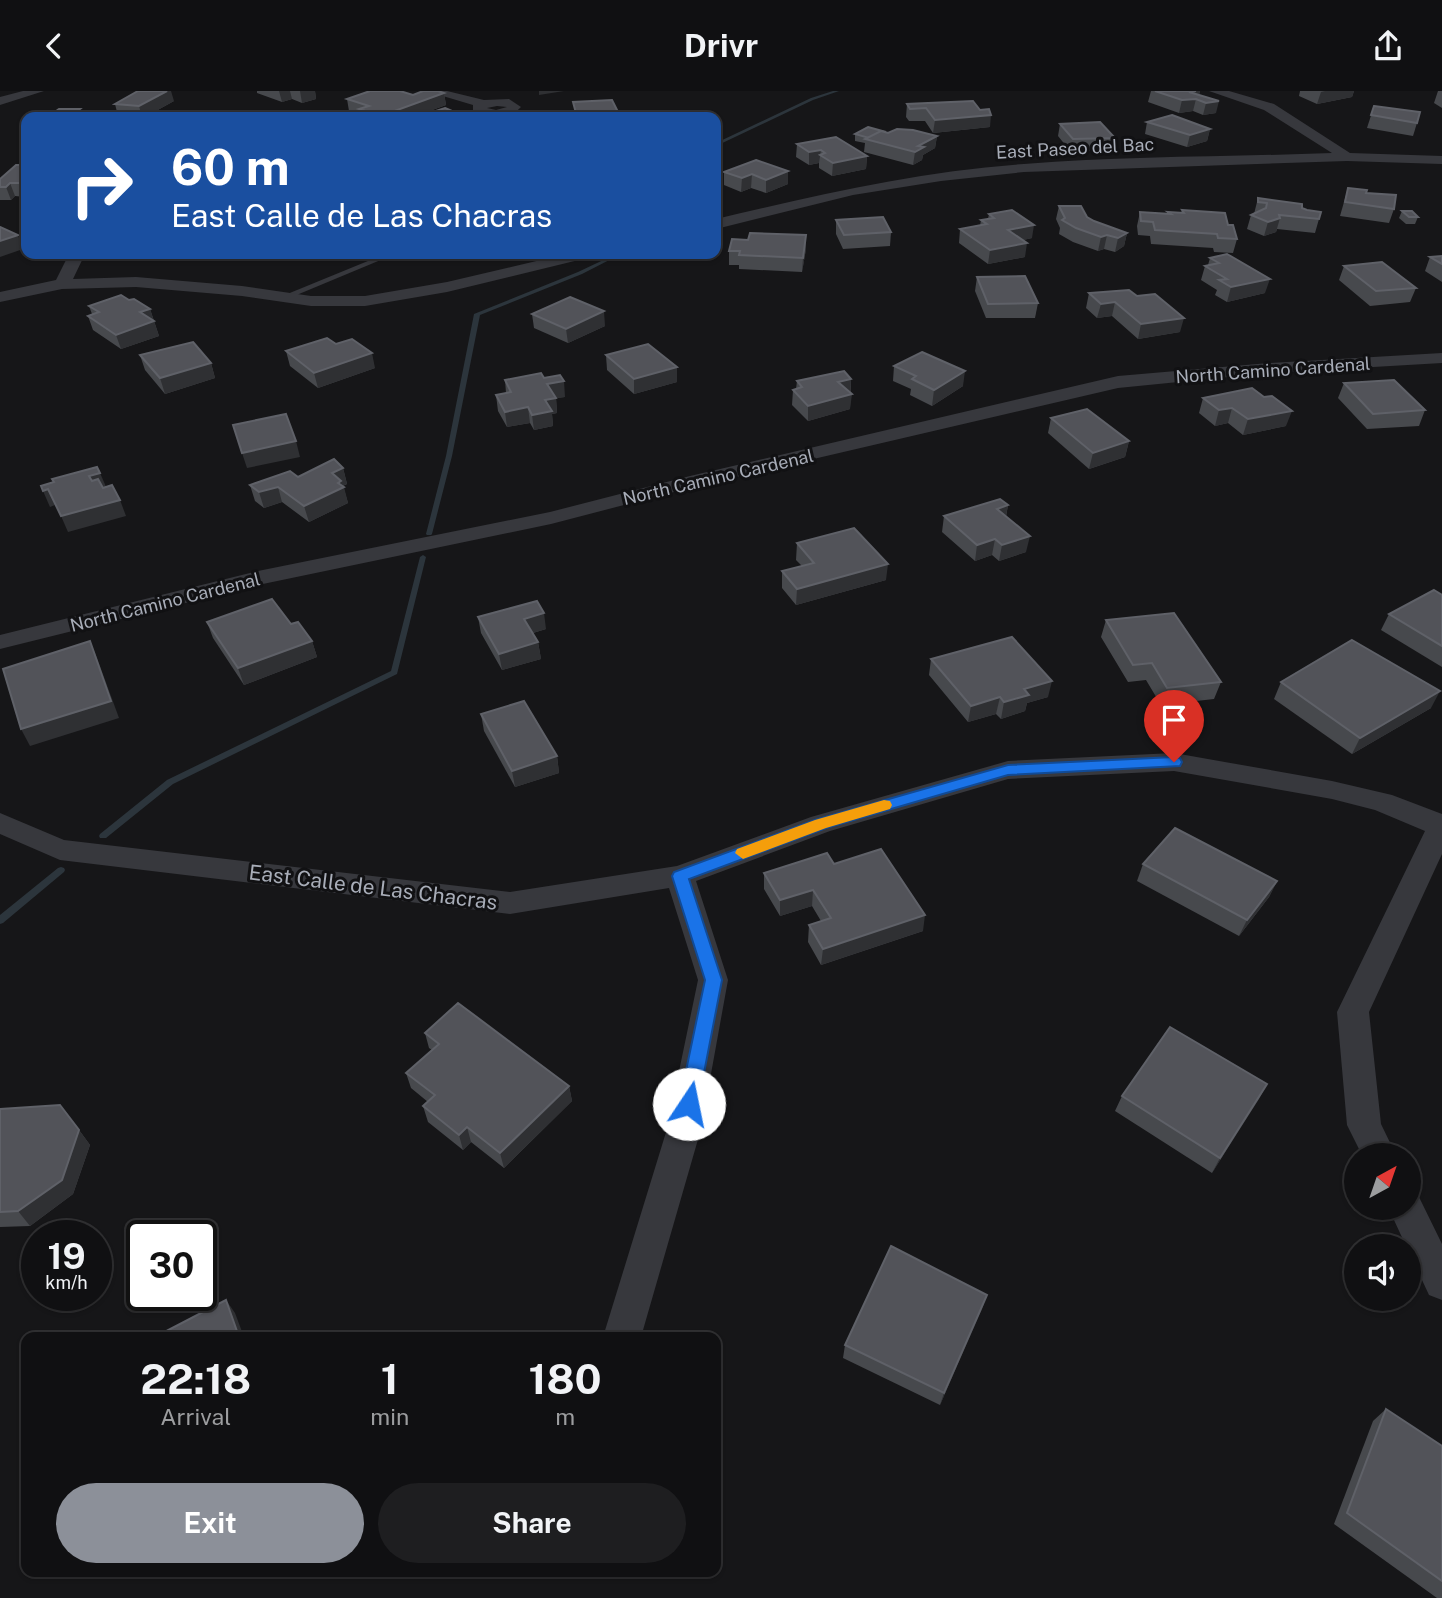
<!DOCTYPE html>
<style>
body{margin:0;font-family:"Public Sans",sans-serif;background:#1e1e20;color:#f1f3f6;height:100vh;display:flex;flex-direction:column;font-size:26px;white-space:nowrap}
*{box-sizing:border-box;margin:0}
p{font-size:23px;color:#9c9d9f}
.icon{flex:none;width:38px;height:38px;fill:none;stroke:currentColor;stroke-width:2;stroke-linecap:round;stroke-linejoin:round}
.map{position:relative;flex:1;overflow:hidden}
.panel{position:absolute;left:21px;top:1241px;width:700px;height:245px;display:flex;flex-direction:column;background:#101012;border-radius:14px;box-shadow:0 2px 5px #0004,0 0 0 2px #303032}
.panel>*{flex:none}
.banner{position:absolute;left:21px;top:21px;width:700px;height:147px;border-radius:14px;box-shadow:0 2px 5px #0004,0 0 0 2px #303032;background:#1a4fa0;color:#fff;overflow:hidden}
.needle{width:46px;rotate:40deg}
.tools{position:absolute;left:1344px;top:1052px;display:grid;gap:14px}
.tools a{display:grid;place-items:center;width:77px;height:77px;border-radius:50%;background:#101012;box-shadow:0 2px 5px #0004,0 0 0 2px #303032;font-size:35px}
.speed{position:absolute;left:21px;top:1129px;display:flex;gap:14px;font-size:35px;font-weight:700;text-align:center}
.speed>*{display:grid;place-content:center;width:91px;height:91px;border-radius:50%;background:#101012;box-shadow:0 2px 5px #0004,0 0 0 2px #303032;line-height:1}
.speed small{font-size:18px;font-weight:400}
.speed .limit{border:4px solid #111;border-radius:10px;background:#fff;color:#111}
.pin{position:absolute;display:grid;place-items:center;width:60px;height:60px;color:#fff;margin:-72px -30px;border-radius:50% 50% 50% 0;rotate:-45deg;box-shadow:0 0 7px #0007}
.pin .icon{rotate:45deg}
.me{position:absolute;width:77px;margin:-38px;rotate:11deg;stroke-linejoin:round;filter:drop-shadow(0 0 5px #0008)}
.turn{display:flex;align-items:center;gap:24px;height:147px;padding:0 35px;font-size:32px}
.turn .icon{width:91px;height:91px;stroke-width:2.5}
.turn b{display:block;font-size:49px;line-height:60px}
.eta{display:flex;justify-content:space-evenly;align-items:center;height:119px;text-align:center}
.eta b{font-size:42px;font-weight:700;line-height:49px}
.primary-button{display:flex;gap:14px;margin-top:auto;padding:14px 35px}
.primary-button a{flex:1;height:80px;border-radius:42px;background:#8c9099;color:#fff;font-size:28px;font-weight:700;line-height:80px;text-align:center}
.primary-button a+a{background:#1e1e20;color:#f1f3f6}
header{display:flex;justify-content:space-between;align-items:center;height:91px;padding:0 35px;background:#101012;font-size:32px;font-weight:700}
.map>svg:first-child{display:block}
</style>
<header><svg class="icon" aria-label="back" viewBox="0 0 24 24"><path d="M15 5l-7 7 7 7"/></svg>Drivr<svg class="icon" aria-label="share" viewBox="0 0 24 24"><path d="M12 15V3M7 8l5-5 5 5M5 13v7h14v-7"/></svg></header>
<div class="map">
<svg width="1442" height="1507" viewBox="0 0 1442 1507">
<rect width="100%" height="100%" fill="#161618"/>
<g fill="none" stroke-linecap="round" stroke-linejoin="round">
<g fill="#2c353c" fill-rule="evenodd">
<polygon points="833,0 839,0 813,9 716,55 716,52 811,7"/>
<polygon points="616,163 621,163 582,183 480,224 452,365 432,443 431,444 427,444 426,443 446,365 474,223 578,181"/>
<polygon points="423,464 426,466 397,583 173,693 106,747 100,747 99,745 100,743 167,689 391,580 420,466"/>
<polygon points="61,776 64,777 65,779 64,781 3,832 0,833 0,824 58,777"/>
</g>
<polygon fill="#37383d" fill-rule="evenodd" points="385,163 395,163 287,208 280,206"/>
<g fill="#37383d" fill-rule="evenodd">
<polygon points="23,0 44,0 0,14 0,6"/>
<path d="M 426,0 L 447,0 L 484,9 L 509,8 L 521,16 C 509,29 488,30 473,20 L 473,14 ZM 497,15 L 507,16 L 496,19 L 487,17 Z"/>
<path d="M 1209,0 L 1229,0 L 1274,13 L 1350,62 L 1442,65 L 1442,73 L 1347,70 L 1024,81 L 941,90 L 853,104 L 716,138 L 716,128 C 818,104 919,80 1024,73 C 1126,65 1229,66 1332,62 L 1264,19 Z"/>
<polygon points="69,163 85,163 73,188 136,186 242,195 311,205 365,205 447,191 566,163 593,163 591,166 447,201 365,215 311,215 242,205 136,196 62,198 0,211 0,201 56,189"/>
<polygon points="1442,262 1442,272 1269,282 1118,297 693,396 551,433 258,494 0,558 0,544 258,480 550,421 690,385 1118,285 1269,272"/>
<polygon points="1174,662 1332,690 1392,704 1442,723 1442,763 1369,921 1381,1033 1396,1064 1362,1064 1347,1034 1337,921 1425,740 1375,719 1332,708 1174,680 1008,688 830,740 696,790 728,889 701,1038 641,1246 603,1246 667,1038 698,889 669,797 510,823 60,769 0,743 0,722 64,749 510,801 677,775 811,726 1008,670"/>
<polygon points="1409,1101 1418,1104 1442,1153 1442,1209 1429,1204 1409,1161 1409,1155 1406,1155 1388,1116 1409,1116"/>
</g>
</g>
<g fill="#47494d">
<polygon points="257,0 315,0 316,8 302,12 292,8 282,11 257,2"/>
<polygon points="1151,0 1200,0 1199,4 1216,22 1203,24 1193,20 1179,22 1148,11"/>
<polygon points="1300,0 1354,0 1352,6 1317,13 1299,5"/>
<polygon points="1438,0 1442,0 1442,17 1434,12"/>
<polygon points="444,2 446,14 413,26 361,26 360,24 349,20 347,8"/>
<polygon points="174,10 145,26 118,25 115,13"/>
<polygon points="973,10 990,36 933,42 925,30 909,30 906,26 907,13"/>
<polygon points="1374,15 1417,32 1413,45 1367,37"/>
<polygon points="1147,31 1210,38 1207,50 1187,56 1145,43"/>
<polygon points="1060,33 1115,47 1112,59 1071,61 1058,45"/>
<polygon points="886,42 937,45 935,57 923,64 922,69 913,74 864,61 865,52 855,50 855,43"/>
<polygon points="797,53 867,65 866,78 832,85 819,77 819,72 809,74 796,66"/>
<polygon points="756,69 788,93 766,102 751,97 741,101 724,94 724,81"/>
<polygon points="26,74 26,106 15,105 11,109 0,109 0,88"/>
<polygon points="1348,97 1366,102 1394,118 1389,132 1340,125"/>
<polygon points="1258,107 1302,117 1307,119 1321,121 1315,142 1277,138 1276,141 1264,145 1247,138 1251,124 1254,123"/>
<polygon points="1059,115 1087,126 1094,130 1127,142 1124,155 1115,161 1104,158 1098,160 1073,151 1059,143 1060,137 1056,128"/>
<polygon points="1182,119 1228,134 1237,148 1233,162 1214,161 1213,157 1151,153 1150,145 1138,144 1137,135 1140,121 1168,123 1168,121 1181,122"/>
<polygon points="1402,120 1418,126 1415,133 1406,133 1399,127"/>
<polygon points="989,123 1032,147 1023,149 1025,166 988,173 959,152 960,138 980,135 981,129 988,128"/>
<polygon points="836,129 891,141 890,155 843,158 836,143"/>
<polygon points="806,158 802,181 739,178 739,174 729,174 729,160"/>
<polygon points="1442,165 1442,191 1425,180 1430,166"/>
<polygon points="1210,167 1265,202 1227,211 1215,204 1217,199 1201,189 1205,175 1208,174"/>
<polygon points="1344,175 1416,197 1410,211 1370,215 1339,189"/>
<polygon points="977,186 1038,212 1035,227 986,227 975,200"/>
<polygon points="1089,202 1137,205 1180,241 1138,248 1112,225 1097,227 1086,217"/>
<polygon points="129,209 150,218 159,245 121,258 93,239 88,225 92,223 89,215"/>
<polygon points="532,223 605,235 568,252 534,237"/>
<polygon points="336,253 375,277 318,297 290,275 286,260"/>
<polygon points="140,264 211,272 215,287 165,303 145,279"/>
<polygon points="606,264 677,291 634,303 607,279"/>
<polygon points="894,275 963,295 932,315 910,304 911,298 893,290"/>
<polygon points="544,287 565,306 556,307 557,322 552,323 553,335 534,339 530,332 507,336 498,320 496,304 506,302 505,289"/>
<polygon points="851,288 850,318 808,330 792,314 793,299 796,298 797,290"/>
<polygon points="1344,292 1425,319 1419,335 1367,338 1338,307"/>
<polygon points="1264,306 1286,335 1243,344 1228,332 1215,335 1199,322 1203,307"/>
<polygon points="1051,327 1129,350 1125,366 1089,378 1048,342"/>
<polygon points="343,377 347,393 343,395 348,412 309,431 282,411 264,417 255,410 250,394"/>
<polygon points="1008,414 1006,426 1026,461 999,470 992,464 975,470 942,441 944,425"/>
<polygon points="797,452 886,489 796,514 782,497 782,480 802,475 796,469"/>
<polygon points="1442,504 1442,576 1381,539 1389,523"/>
<polygon points="478,526 546,538 533,542 538,551 541,568 502,579 481,542"/>
<polygon points="1106,529 1221,591 1214,608 1161,614 1146,589 1128,591 1101,546"/>
<polygon points="207,531 291,533 312,550 317,566 244,594 213,547"/>
<polygon points="931,568 1048,606 1027,612 1025,620 1001,628 996,623 968,631 929,584"/>
<polygon points="1281,591 1431,617 1352,663 1274,608"/>
<polygon points="481,623 557,665 559,682 515,696 484,640"/>
<polygon points="834,773 923,840 821,874 808,851 809,834 821,830 812,815 780,825 764,798 764,782"/>
<polygon points="1143,773 1277,790 1269,806 1239,845 1137,790"/>
<polygon points="425,942 569,995 572,1010 504,1077 471,1051 463,1059 428,1031 423,1015 428,1011 411,997 406,982 432,959 429,957"/>
<polygon points="1267,993 1212,1082 1115,1020 1122,1005"/>
<polygon points="0,1018 79,1039 90,1054 73,1103 30,1135 0,1136"/>
<polygon points="987,1204 940,1314 843,1267 845,1254"/>
<polygon points="1386,1318 1442,1355 1442,1507 1437,1507 1334,1433 1373,1330"/>
</g>
<g fill="#2f3033">
<polygon points="167,0 171,0 174,10 145,26 142,26 139,15"/>
<polygon points="279,0 290,0 292,8 282,11"/>
<polygon points="300,0 315,0 316,8 302,12"/>
<polygon points="539,0 564,0 539,4"/>
<polygon points="1196,0 1200,0 1198,8 1196,8 1193,20 1179,22 1182,9 1189,1"/>
<polygon points="1325,0 1354,0 1352,6 1317,13 1321,1"/>
<polygon points="444,2 446,14 413,26 381,26 381,25"/>
<polygon points="1219,10 1216,22 1203,24 1206,12"/>
<polygon points="457,22 458,26 444,26"/>
<polygon points="991,24 990,36 933,42 935,29"/>
<polygon points="1210,38 1207,50 1187,56 1190,44"/>
<polygon points="937,45 935,57 923,64 922,69 913,74 915,61 918,55"/>
<polygon points="821,59 819,72 809,74 809,61"/>
<polygon points="867,65 866,78 832,85 833,72"/>
<polygon points="788,80 788,93 766,102 766,89"/>
<polygon points="752,83 751,97 741,101 742,87"/>
<polygon points="10,92 15,105 11,109 6,96"/>
<polygon points="1280,127 1276,141 1264,145 1268,131"/>
<polygon points="1034,134 1032,147 1006,153 1008,139"/>
<polygon points="1127,142 1124,155 1115,161 1118,147"/>
<polygon points="18,144 23,158 0,166 0,150"/>
<polygon points="806,144 806,158 802,181 803,167"/>
<polygon points="1107,144 1104,158 1098,160 1101,146"/>
<polygon points="1027,152 1025,166 988,173 990,159"/>
<polygon points="1270,188 1265,202 1227,211 1231,196"/>
<polygon points="1115,211 1112,225 1097,227 1101,213"/>
<polygon points="150,218 159,245 121,258 116,244 140,221"/>
<polygon points="604,220 605,235 568,252 566,238"/>
<polygon points="1184,227 1180,241 1138,248 1141,233"/>
<polygon points="372,262 375,277 318,297 314,282"/>
<polygon points="211,272 215,287 165,303 160,287"/>
<polygon points="677,276 677,291 634,303 634,288"/>
<polygon points="965,280 963,295 932,315 934,299"/>
<polygon points="851,288 850,303 838,291"/>
<polygon points="564,290 565,306 556,307 557,322 552,323 553,335 534,339 532,324 545,309 547,293"/>
<polygon points="852,303 850,318 808,330 808,315"/>
<polygon points="528,316 530,332 507,336 505,321"/>
<polygon points="1232,317 1228,332 1215,335 1219,319"/>
<polygon points="1292,320 1286,335 1243,344 1248,328"/>
<polygon points="296,350 300,366 247,377 242,362"/>
<polygon points="1129,350 1125,366 1089,378 1093,362"/>
<polygon points="343,377 347,393 342,395 344,396 348,412 309,431 304,415 332,382"/>
<polygon points="100,382 107,398 96,401 89,385"/>
<polygon points="278,396 282,411 264,417 259,401"/>
<polygon points="48,398 55,414 50,416 43,400"/>
<polygon points="120,409 126,425 68,441 61,425"/>
<polygon points="1008,414 1005,430 997,418"/>
<polygon points="1030,445 1026,461 999,470 1002,454"/>
<polygon points="995,448 992,464 975,470 977,454"/>
<polygon points="888,473 886,489 796,514 797,498"/>
<polygon points="544,522 546,538 526,544 524,528"/>
<polygon points="90,550 97,567 119,627 30,655 21,638"/>
<polygon points="312,550 317,566 244,594 238,577"/>
<polygon points="538,551 541,568 502,579 499,563"/>
<polygon points="1052,590 1048,606 1027,612 1025,620 1001,628 1004,611 1024,598"/>
<polygon points="1440,600 1431,617 1352,663 1360,647"/>
<polygon points="1000,606 996,623 968,631 971,615"/>
<polygon points="557,665 559,682 515,696 512,680"/>
<polygon points="1277,790 1269,806 1239,845 1247,829"/>
<polygon points="813,799 812,815 780,825 780,809"/>
<polygon points="925,824 923,840 821,874 823,858"/>
<polygon points="1267,993 1259,1008 1212,1082 1220,1067"/>
<polygon points="569,995 572,1010 504,1077 500,1062"/>
<polygon points="467,1036 471,1051 463,1059 459,1044"/>
<polygon points="79,1039 90,1054 73,1103 30,1135 18,1120"/>
<polygon points="987,1204 982,1218 940,1314 944,1302"/>
<polygon points="226,1209 235,1222 244,1246 239,1246"/>
</g>
<g fill="#525359" stroke="#5f6168" stroke-width="2">
<polygon points="138,0 167,0 139,15 115,13"/>
<polygon points="370,0 400,0 413,4 423,0 438,0 444,2 381,25 359,18 369,15 347,8"/>
<polygon points="1155,0 1196,0 1189,1 1219,10 1206,12 1196,8 1182,9"/>
<polygon points="612,9 620,25 625,24 626,26 577,26 573,11"/>
<polygon points="973,10 980,19 989,18 991,24 935,29 926,17 910,18 907,13"/>
<polygon points="1374,15 1420,21 1417,32 1371,24"/>
<polygon points="445,17 457,22 444,26 417,26"/>
<polygon points="59,18 80,18 75,22 85,24 82,26 53,26 57,23 52,23"/>
<polygon points="1172,24 1210,38 1190,44 1147,31"/>
<polygon points="1100,31 1115,47 1073,48 1060,33"/>
<polygon points="868,36 886,41 881,40 869,47 855,43"/>
<polygon points="897,38 913,39 937,45 918,55 924,56 915,61 865,48 881,40 888,42"/>
<polygon points="836,46 867,65 833,72 820,64 825,62 821,59 809,61 797,53"/>
<polygon points="756,69 788,80 766,89 752,83 742,87 724,81"/>
<polygon points="16,74 26,74 26,92 10,92 6,96 0,96 0,88"/>
<polygon points="1348,97 1367,99 1366,102 1396,104 1394,118 1345,111"/>
<polygon points="1258,107 1302,113 1302,117 1307,119 1321,121 1319,128 1279,124 1280,127 1268,131 1251,124 1266,117 1267,112 1258,111"/>
<polygon points="1059,115 1081,115 1087,126 1094,130 1127,142 1118,147 1107,144 1101,146 1076,137 1062,129 1065,127"/>
<polygon points="1012,119 1034,134 1008,139 1027,152 990,159 960,138 987,133 981,129 994,127 989,123"/>
<polygon points="1182,119 1225,122 1228,134 1233,134 1237,148 1218,147 1217,143 1155,139 1153,131 1141,130 1140,121 1171,123 1168,121 1184,122"/>
<polygon points="1402,120 1412,120 1418,126 1409,126"/>
<polygon points="883,126 891,141 844,144 836,129"/>
<polygon points="0,136 18,144 0,150"/>
<polygon points="750,142 806,144 803,167 739,164 740,160 729,160 732,148 748,149"/>
<polygon points="1227,163 1270,188 1231,196 1219,189 1227,188 1205,175 1219,172 1210,167"/>
<polygon points="1442,165 1442,173 1430,166"/>
<polygon points="1382,171 1416,197 1376,200 1344,175"/>
<polygon points="1025,185 1038,212 988,213 977,186"/>
<polygon points="1129,199 1137,205 1155,203 1184,227 1141,233 1115,211 1101,213 1089,202"/>
<polygon points="121,204 129,209 134,208 150,218 140,221 154,230 116,244 88,225 99,221 89,215"/>
<polygon points="570,206 604,220 566,238 532,223"/>
<polygon points="327,247 336,253 352,248 372,262 314,282 286,260"/>
<polygon points="193,251 211,272 160,287 140,264"/>
<polygon points="648,253 677,276 634,288 606,264"/>
<polygon points="922,261 965,280 934,299 912,288 916,285 894,275"/>
<polygon points="844,280 851,288 838,291 852,303 808,315 793,299 802,296 797,290"/>
<polygon points="541,282 544,287 560,284 564,290 547,293 556,307 545,309 552,320 532,324 528,316 505,321 496,304 511,301 505,289"/>
<polygon points="1394,289 1425,319 1373,323 1344,292"/>
<polygon points="1252,297 1264,306 1272,305 1292,320 1248,328 1232,317 1219,319 1203,307"/>
<polygon points="1087,318 1129,350 1093,362 1051,327"/>
<polygon points="286,323 296,350 242,362 233,334"/>
<polygon points="334,368 343,377 332,382 341,390 338,392 344,396 304,415 278,396 259,401 250,394 290,380 298,386"/>
<polygon points="97,376 100,382 89,385 92,390 98,388 103,397 112,394 120,409 61,425 48,398 43,400 41,395 54,391 52,388"/>
<polygon points="1000,408 1008,414 997,418 1030,445 1002,454 995,448 977,454 944,425"/>
<polygon points="854,437 888,473 797,498 782,480 814,472 797,452"/>
<polygon points="1434,499 1442,504 1442,555 1389,523"/>
<polygon points="272,508 291,533 298,531 312,550 238,577 207,531"/>
<polygon points="537,510 544,522 524,528 538,551 499,563 478,526"/>
<polygon points="1174,522 1221,591 1167,597 1152,572 1133,574 1106,529"/>
<polygon points="1012,546 1052,590 1024,598 1029,604 1004,611 1000,606 971,615 931,568"/>
<polygon points="1352,549 1440,600 1360,647 1281,591"/>
<polygon points="90,550 111,610 21,638 3,578"/>
<polygon points="524,610 557,665 512,680 481,623"/>
<polygon points="1175,737 1277,790 1247,829 1143,773"/>
<polygon points="881,758 925,824 823,858 809,834 831,827 813,799 780,809 764,782 827,762 834,773"/>
<polygon points="458,912 569,995 500,1062 467,1036 459,1044 423,1015 435,1004 406,982 439,953 425,942"/>
<polygon points="1170,936 1267,993 1220,1067 1122,1005"/>
<polygon points="60,1014 79,1039 62,1089 18,1120 0,1121 0,1018"/>
<polygon points="891,1155 987,1204 944,1302 845,1254"/>
<polygon points="226,1209 239,1246 155,1246"/>
<polygon points="1386,1318 1442,1355 1442,1490 1347,1422"/>
</g>
<polygon fill="#1a73e8" stroke="#114b97" stroke-width="2" points="1174,666 1180,667 1182,671 1180,675 1008,684 826,737 689,788 722,889 698,1013 695,1019 689,1021 682,1019 679,1013 705,889 672,785 674,781 815,729 1008,674"/>
<polygon fill="#f59e0b" points="884,709 890,710 892,714 890,718 826,737 743,768 735,762 737,758 815,729"/>
<g text-anchor="middle" dominant-baseline="central" stroke-width="6" stroke-linejoin="round" paint-order="stroke">
<g font-size="18" fill="#a8adb8" stroke="#111113">
<text transform="translate(1075 57) rotate(-3)">East Paseo del Bac</text>
<text transform="translate(1273 279) rotate(-4)">North Camino Cardenal</text>
<text transform="translate(718 386) rotate(-13)">North Camino Cardenal</text>
<text transform="translate(165 511) rotate(-14)">North Camino Cardenal</text>
</g>
<g font-size="21" fill="#a8adb8" stroke="#111113">
<text transform="translate(373 796) rotate(7)">East Calle de Las Chacras</text>
</g>
</g>
</svg>
<div class="tools">
<a><svg class="needle" viewBox="-14 -14 28 28"><path d="M0-13l5 13h-10z" fill="#e53935"/><path d="M0 13l5-13h-10z" fill="#9c9d9f"/></svg></a>
<a><svg class="icon" aria-label="sound" viewBox="0 0 24 24"><path d="M4 9h4l5-4v14l-5-4H4zM17 9q2 3 0 6"/></svg></a>
</div>
<div class="speed"><div>19<small>km/h</small></div><div class="limit">30</div></div>
<div class="pin" style="left:1174px;top:671px;background:#d93025"><svg class="icon" aria-label="arrive" viewBox="0 0 24 24"><path d="M6 21V4h12l-3 4 3 4H6"/></svg></div>
<svg class="me" style="left:689px;top:1013px" viewBox="-20 -20 40 40"><circle r="19" fill="#fff"/><path d="M0-13L10 11 0 6-10 11z" fill="#1a73e8"/></svg>
<div class="banner">
<div class="turn"><svg class="icon" aria-label="right" viewBox="0 0 24 24"><path d="M7 20v-9h11M14 6l5 5-5 5"/></svg><div><b>60 m</b>East Calle de Las Chacras</div></div>
</div>
<section class="panel">
<div class="eta">
<div><b>22:18</b><p>Arrival</p></div>
<div><b>1</b><p>min</p></div>
<div><b>180</b><p>m</p></div>
</div>
<div class="primary-button"><a>Exit</a><a>Share</a></div>
</section>
</div>
